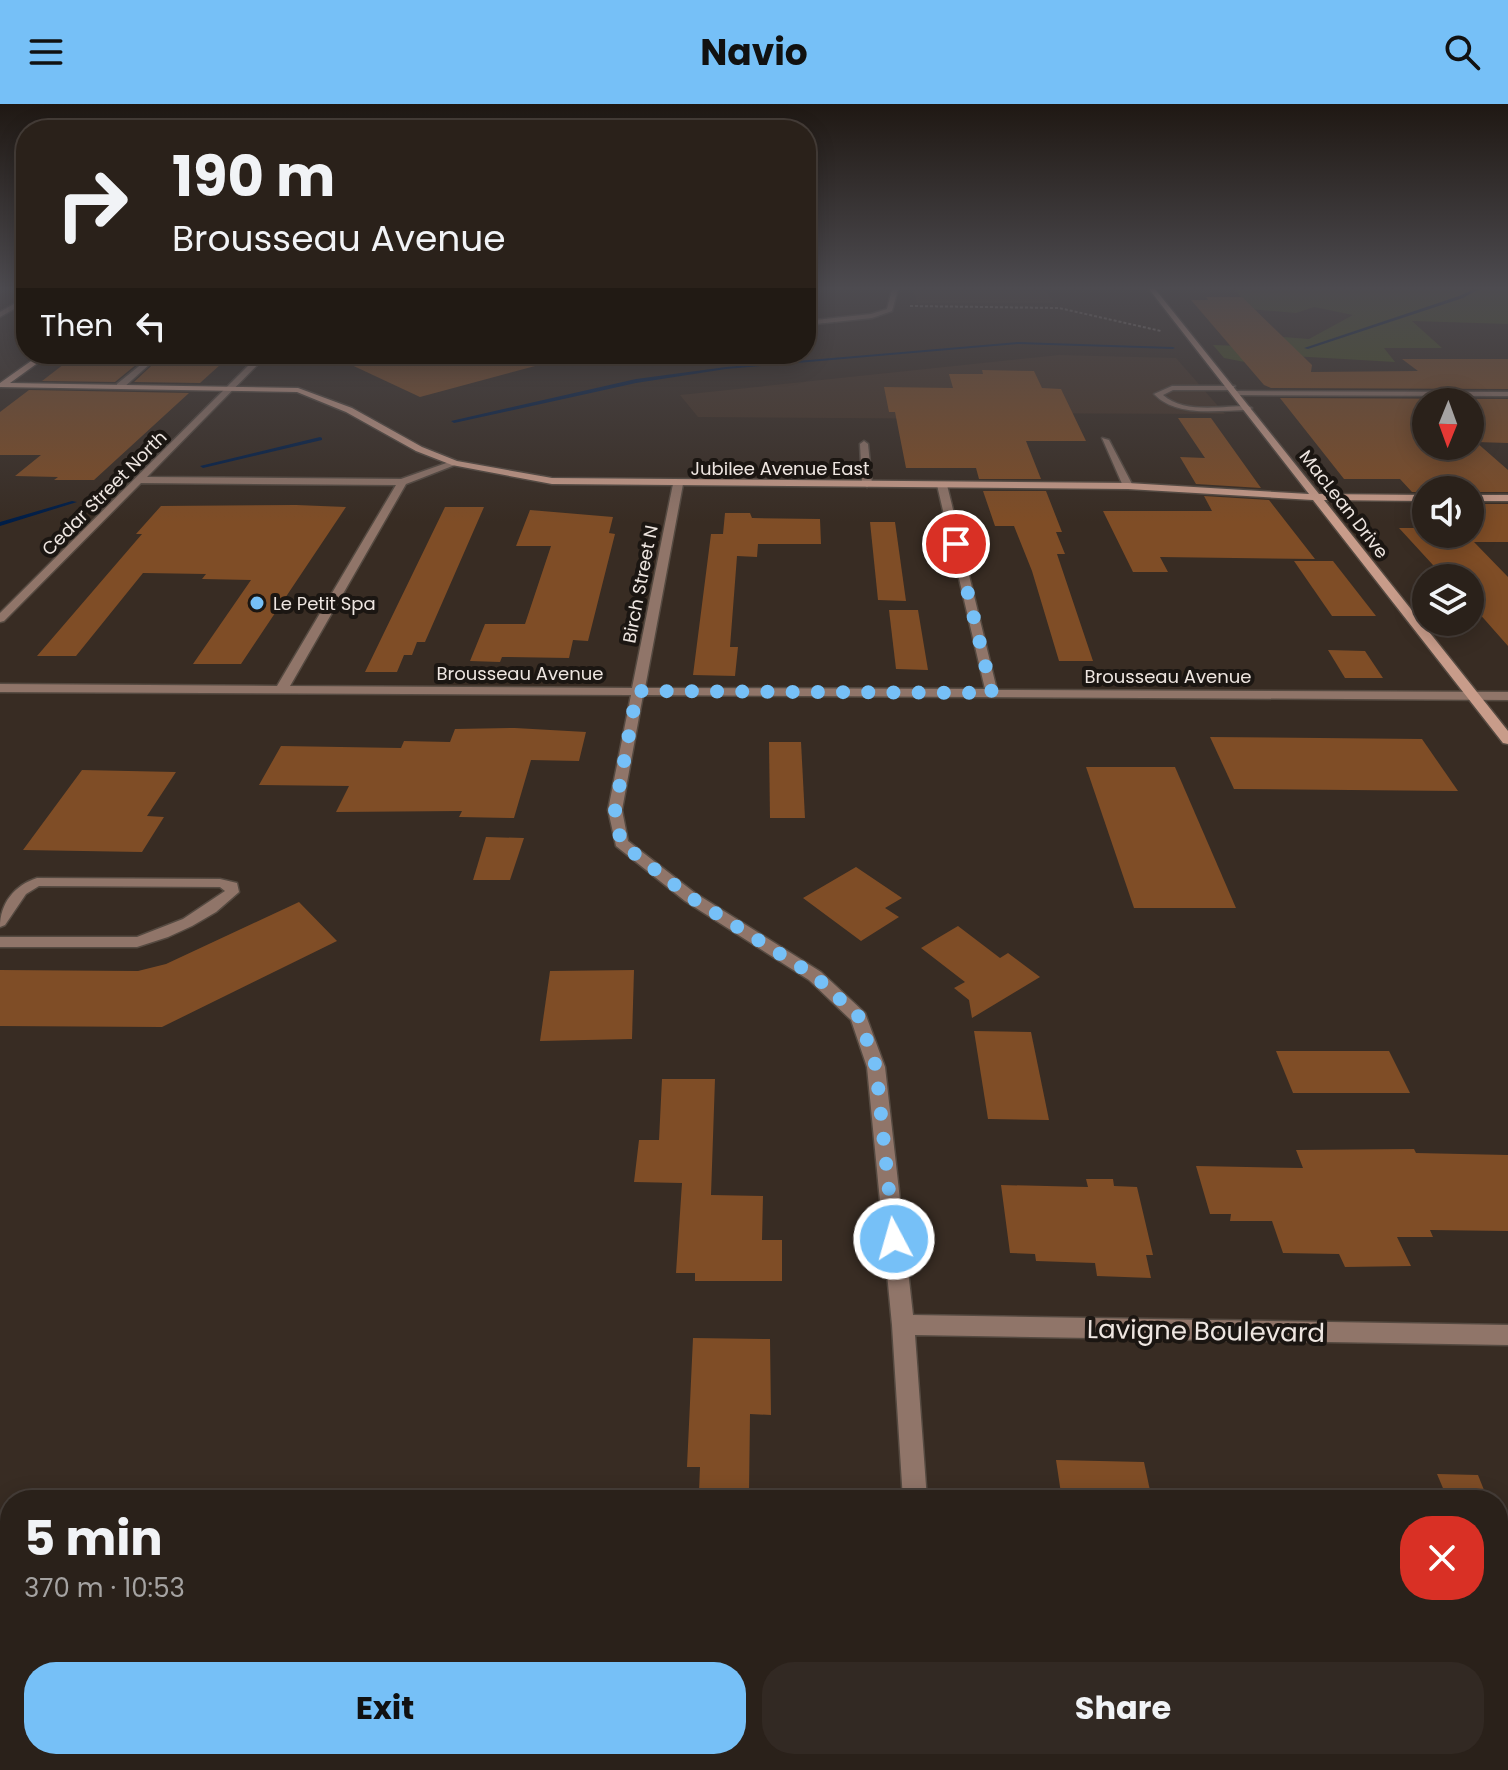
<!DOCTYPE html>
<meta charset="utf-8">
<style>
body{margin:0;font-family:Poppins,sans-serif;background:#322923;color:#f1f3f6;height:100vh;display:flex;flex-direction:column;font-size:30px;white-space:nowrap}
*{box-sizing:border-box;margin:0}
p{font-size:26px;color:#a5a3a2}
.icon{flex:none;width:44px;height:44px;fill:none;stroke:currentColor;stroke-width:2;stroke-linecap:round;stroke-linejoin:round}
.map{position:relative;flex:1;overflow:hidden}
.sheet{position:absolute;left:0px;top:1386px;width:1508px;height:280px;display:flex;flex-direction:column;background:#2a211a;border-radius:32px 32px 0 0;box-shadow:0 4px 20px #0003,0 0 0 2px #463e39}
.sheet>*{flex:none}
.top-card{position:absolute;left:16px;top:16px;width:800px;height:244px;border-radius:32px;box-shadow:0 4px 20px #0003,0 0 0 2px #463e39;background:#2a211a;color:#f1f3f6;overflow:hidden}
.needle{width:52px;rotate:181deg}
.buttons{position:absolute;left:1412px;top:284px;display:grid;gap:16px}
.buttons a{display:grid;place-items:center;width:72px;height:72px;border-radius:50%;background:#2a211a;box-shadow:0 4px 20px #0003,0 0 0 2px #463e39;font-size:40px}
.pin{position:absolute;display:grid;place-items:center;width:68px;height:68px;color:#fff;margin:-34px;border:4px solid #fff;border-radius:50%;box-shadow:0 2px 8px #0007}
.me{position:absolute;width:88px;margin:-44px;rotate:354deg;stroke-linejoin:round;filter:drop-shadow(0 0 6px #0008)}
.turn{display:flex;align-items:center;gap:28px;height:168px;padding:0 24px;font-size:36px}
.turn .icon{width:104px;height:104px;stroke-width:2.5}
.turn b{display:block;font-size:56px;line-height:68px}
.then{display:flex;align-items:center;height:76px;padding:0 24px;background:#0003;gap:16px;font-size:30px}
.round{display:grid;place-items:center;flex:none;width:84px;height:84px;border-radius:32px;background:#322923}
.head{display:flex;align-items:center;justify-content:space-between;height:136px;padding:0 24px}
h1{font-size:48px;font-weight:700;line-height:60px}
.primary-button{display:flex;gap:16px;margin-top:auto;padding:16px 24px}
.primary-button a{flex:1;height:92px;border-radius:32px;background:#76c0f7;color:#111;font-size:32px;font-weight:700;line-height:92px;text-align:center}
.primary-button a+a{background:#322923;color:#f1f3f6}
header{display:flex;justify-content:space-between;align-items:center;height:104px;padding:0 24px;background:#76c0f7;color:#111;font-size:36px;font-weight:700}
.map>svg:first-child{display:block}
</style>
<header><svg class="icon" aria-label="menu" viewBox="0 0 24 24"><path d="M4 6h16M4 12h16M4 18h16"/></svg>Navio<svg class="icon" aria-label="search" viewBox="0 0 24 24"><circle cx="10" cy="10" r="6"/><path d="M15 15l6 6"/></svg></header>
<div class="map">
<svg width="1508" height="1666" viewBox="0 0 1508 1666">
<rect width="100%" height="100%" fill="#382c23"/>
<g fill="#463427">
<polygon points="913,185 1045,185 1054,199 917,199"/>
<polygon points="1059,251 1176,254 1225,310 979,309 980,315 698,313 680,291"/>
</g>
<g fill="#474f21">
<polygon points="1235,185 1508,185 1508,220 1412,217 1442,244 1384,244 1395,258 1257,250 1255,260 1224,254 1213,241 1273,243 1270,232 1309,235 1353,211 1314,203 1296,209 1249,205"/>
<polygon points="0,1468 10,1468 10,1656 333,1656 330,1666 0,1666"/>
</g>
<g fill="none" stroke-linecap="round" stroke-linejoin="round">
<g fill="#001e48" fill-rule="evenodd">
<polygon points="1474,185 1479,185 1463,194 1308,245 1304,244 1459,192"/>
<polygon points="1018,238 1173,243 1175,244 1173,245 1018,240 726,265 636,279 454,319 451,317 636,275 726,263"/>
<polygon points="320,333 322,334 322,336 203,364 200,362"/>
<polygon points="72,397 77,398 0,422 0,418"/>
</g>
</g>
<g fill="#7f4d26" fill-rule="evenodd">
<polygon points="1206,193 1242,193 1312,261 1311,268 1418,267 1402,255 1508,255 1508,285 1271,284 1264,281 1191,196 1208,196"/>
<polygon points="77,250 149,250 115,278 42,277"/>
<polygon points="164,250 196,250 231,251 200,279 134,278"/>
<polygon points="328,250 549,250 550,258 420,293"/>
<polygon points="982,266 1034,267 1042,284 1061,285 1086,337 1026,337 1041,375 979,375 976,364 906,364 895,308 889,308 884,283 953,284 949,270 983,270"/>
<polygon points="29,286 189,289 94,376 54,376 58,373 15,372 41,351 0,351 0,308"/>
<path d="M 1280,294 L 1508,295 L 1508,339 L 1476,338 L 1508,366 L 1508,388 L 1412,388 L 1400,375 L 1344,375 ZM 1426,298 L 1470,298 L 1470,342 L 1426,342 Z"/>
<polygon points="1178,314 1211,314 1261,384 1196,380 1180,353 1205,354"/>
<polygon points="983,387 1046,387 1062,428 1056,428 1065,450 1057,450 1093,557 1059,557 1032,467 1014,422 995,422"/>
<polygon points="1204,392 1269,396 1315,455 1160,453 1168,468 1133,468 1103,407 1212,407"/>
<polygon points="1470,400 1508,400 1508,438 1474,438 1508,473 1508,542 1470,499 1470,474 1444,473 1399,424 1426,424 1426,430 1470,430"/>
<polygon points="296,401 346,403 241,560 193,560 251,476 202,475 206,470 143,469 76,552 37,552 142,430 136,430 161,402"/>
<polygon points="445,403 484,403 425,538 417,538 412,551 404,551 397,568 365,568"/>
<polygon points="530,406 613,413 609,429 615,430 588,537 573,536 569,554 502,553 500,558 470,557 485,520 525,520 551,442 516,442"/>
<polygon points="725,409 750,409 752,414 820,415 821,440 758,440 757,453 737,452 730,543 738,543 735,572 693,571 711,430 723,430"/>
<polygon points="870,418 895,418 906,497 878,496"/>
<polygon points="1294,457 1333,457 1376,512 1332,512"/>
<polygon points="889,506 918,506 928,566 896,565"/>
<polygon points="1328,546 1365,547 1383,574 1345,574"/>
<polygon points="515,624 586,628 579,657 531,656 514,714 459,713 462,707 336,708 349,682 259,681 281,642 401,644 404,637 450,638 455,625"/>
<polygon points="1210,633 1422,635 1458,687 1234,685"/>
<polygon points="769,638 801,638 805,714 770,714"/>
<polygon points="1086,663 1175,663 1236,804 1134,804"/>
<polygon points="82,666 176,668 147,712 164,713 142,748 23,746"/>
<polygon points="486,733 524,734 510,776 473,776"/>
<polygon points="856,763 902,794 885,804 899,813 861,837 803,794"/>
<polygon points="299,798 337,837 162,923 0,922 0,866 138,867 166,860"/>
<polygon points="958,822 1000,854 1008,849 1040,873 972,914 969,896 954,884 965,878 921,844"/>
<polygon points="634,866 632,935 540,937 550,867"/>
<polygon points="974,927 1031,928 1049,1016 988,1015"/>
<polygon points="1276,947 1389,947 1410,989 1293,989"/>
<polygon points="662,975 715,975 711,1091 763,1092 762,1136 782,1136 782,1177 695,1177 695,1169 676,1169 682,1079 634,1078 639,1036 659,1036"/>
<polygon points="1414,1045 1416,1049 1508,1051 1508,1127 1430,1126 1433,1133 1397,1133 1411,1162 1345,1163 1339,1150 1283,1149 1272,1117 1230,1117 1231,1110 1210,1110 1196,1062 1303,1064 1296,1046"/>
<polygon points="1086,1075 1113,1075 1114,1082 1137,1083 1153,1151 1146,1151 1151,1174 1097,1172 1095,1159 1036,1157 1035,1150 1010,1149 1001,1081 1088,1083"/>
<polygon points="693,1234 770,1235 771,1311 750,1310 749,1389 699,1388 700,1363 687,1363"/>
<polygon points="1056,1356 1144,1358 1152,1396 1062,1396"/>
<polygon points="1437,1370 1478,1371 1488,1396 1448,1396"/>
</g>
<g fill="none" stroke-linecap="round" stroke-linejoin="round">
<g stroke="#554a41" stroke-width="3">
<g id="lane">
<polygon points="26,193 26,198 0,213 0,208"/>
<polygon points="154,250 161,250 123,284 117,284 117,280"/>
<path d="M 1172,282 L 1235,282 L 1232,286 L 1173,286 L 1163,291 C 1184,310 1222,302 1248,302 L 1252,304 L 1248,306 C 1218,306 1177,314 1154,290 Z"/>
<path d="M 37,774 L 220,775 L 237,779 L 239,788 L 216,808 L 192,822 L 168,833 L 137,843 L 0,843 L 0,833 L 137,833 L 183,815 L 225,787 L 220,783 L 39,782 L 26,790 L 5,821 L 0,823 C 0,799 15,781 37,774 Z"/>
</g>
</g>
<g stroke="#554a41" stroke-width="3">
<g id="street">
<polygon points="892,185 898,185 892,207 872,214 806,221 806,217 871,210 887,205"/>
<polygon points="260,250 268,250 147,373 401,375 452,357 460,359 406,380 290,582 632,584 673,380 678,377 683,380 645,584 985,585 937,381 942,378 947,381 997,586 1508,588 1508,596 643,591 622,706 628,737 695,789 821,868 865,909 885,963 913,1211 1508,1221 1508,1241 915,1231 927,1396 903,1396 892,1221 867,963 851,916 809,876 685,797 616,742 608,706 631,591 0,588 0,580 277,582 396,381 141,379 4,517 0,518 0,509"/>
<polygon points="1233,287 1508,288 1508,292 1236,291"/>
<polygon points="1102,334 1109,336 1133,382 1131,384 1123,382"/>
<polygon points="864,337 868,340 872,380 867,383 862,380 860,340"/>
<rect x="920" y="1656" width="28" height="10"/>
</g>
</g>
<g stroke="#554a41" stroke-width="3">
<g id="secondary">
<polygon points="1149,185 1155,185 1319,390 1426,391 1426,397 1324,396 1508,627 1508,640 1503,639 1313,396 1128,385 552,380 452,361 416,347 346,308 297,288 0,283 0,279 41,250 50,250 10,279 298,284 352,304 422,343 457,357 552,374 1128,379 1309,390"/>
<rect x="1470" y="391" width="38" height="6"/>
</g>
</g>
<polyline stroke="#948a83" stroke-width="2" stroke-dasharray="3 2" stroke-linecap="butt" points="910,202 1059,204 1161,227"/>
<use href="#lane" fill="#907569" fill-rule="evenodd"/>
<use href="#street" fill="#907569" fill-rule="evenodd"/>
<use href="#secondary" fill="#c89c8a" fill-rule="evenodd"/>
</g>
<linearGradient id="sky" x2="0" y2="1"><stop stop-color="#1f1813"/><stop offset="0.44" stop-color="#4d4b50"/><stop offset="1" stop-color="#4d4b50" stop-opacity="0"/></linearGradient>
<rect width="1508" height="418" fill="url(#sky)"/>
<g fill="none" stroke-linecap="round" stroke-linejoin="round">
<polyline stroke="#76c0f7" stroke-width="14" stroke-dasharray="0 25.2" points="894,1135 876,963 859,913 815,872 690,793 621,739 615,706 637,587 992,589 956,440"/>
</g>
<circle fill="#76c0f7" stroke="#1b1612" stroke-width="3" cx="257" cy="499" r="8"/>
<g text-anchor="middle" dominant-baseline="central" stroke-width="8" stroke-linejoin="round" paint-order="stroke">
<g font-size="18" fill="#eee6e1" stroke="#1b1612">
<text x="780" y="364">Jubilee Avenue East</text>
<text transform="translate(104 389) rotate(-45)">Cedar Street North</text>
<text transform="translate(1344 400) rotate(52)">MacLean Drive</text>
<text transform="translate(640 480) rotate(-79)">Birch Street N</text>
<text x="520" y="569">Brousseau Avenue</text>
<text x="1168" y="572">Brousseau Avenue</text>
</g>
<g font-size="18" fill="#eee6e1" stroke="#1b1612" text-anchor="start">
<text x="273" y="499">Le Petit Spa</text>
</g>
<g font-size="26" fill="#eee6e1" stroke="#1b1612">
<text transform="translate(1206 1227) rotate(1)">Lavigne Boulevard</text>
</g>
</g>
</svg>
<div class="buttons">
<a><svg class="needle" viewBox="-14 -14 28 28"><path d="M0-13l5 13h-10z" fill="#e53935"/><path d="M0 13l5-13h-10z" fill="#a5a3a2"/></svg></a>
<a><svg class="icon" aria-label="sound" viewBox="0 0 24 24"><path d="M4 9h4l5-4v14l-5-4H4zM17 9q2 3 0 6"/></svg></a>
<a><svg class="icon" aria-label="layers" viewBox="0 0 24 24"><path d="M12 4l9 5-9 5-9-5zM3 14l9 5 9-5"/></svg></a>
</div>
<div class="pin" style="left:956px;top:440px;background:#d93025"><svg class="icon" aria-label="arrive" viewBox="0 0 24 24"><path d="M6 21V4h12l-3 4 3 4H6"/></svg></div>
<svg class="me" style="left:894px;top:1135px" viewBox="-20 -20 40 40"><circle r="17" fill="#76c0f7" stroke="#fff" stroke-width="3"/><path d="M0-11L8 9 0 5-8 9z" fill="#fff"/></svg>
<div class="top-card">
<div class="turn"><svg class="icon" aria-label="right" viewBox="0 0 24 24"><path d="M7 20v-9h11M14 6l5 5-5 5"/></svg><div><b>190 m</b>Brousseau Avenue</div></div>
<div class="then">Then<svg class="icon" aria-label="left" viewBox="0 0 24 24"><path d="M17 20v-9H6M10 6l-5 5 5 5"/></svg></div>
</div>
<section class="sheet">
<div class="head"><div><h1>5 min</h1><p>370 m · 10:53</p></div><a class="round" style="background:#d93025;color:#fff"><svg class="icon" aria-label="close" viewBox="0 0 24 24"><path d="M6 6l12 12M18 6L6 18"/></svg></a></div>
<div class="primary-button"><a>Exit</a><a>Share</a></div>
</section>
</div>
